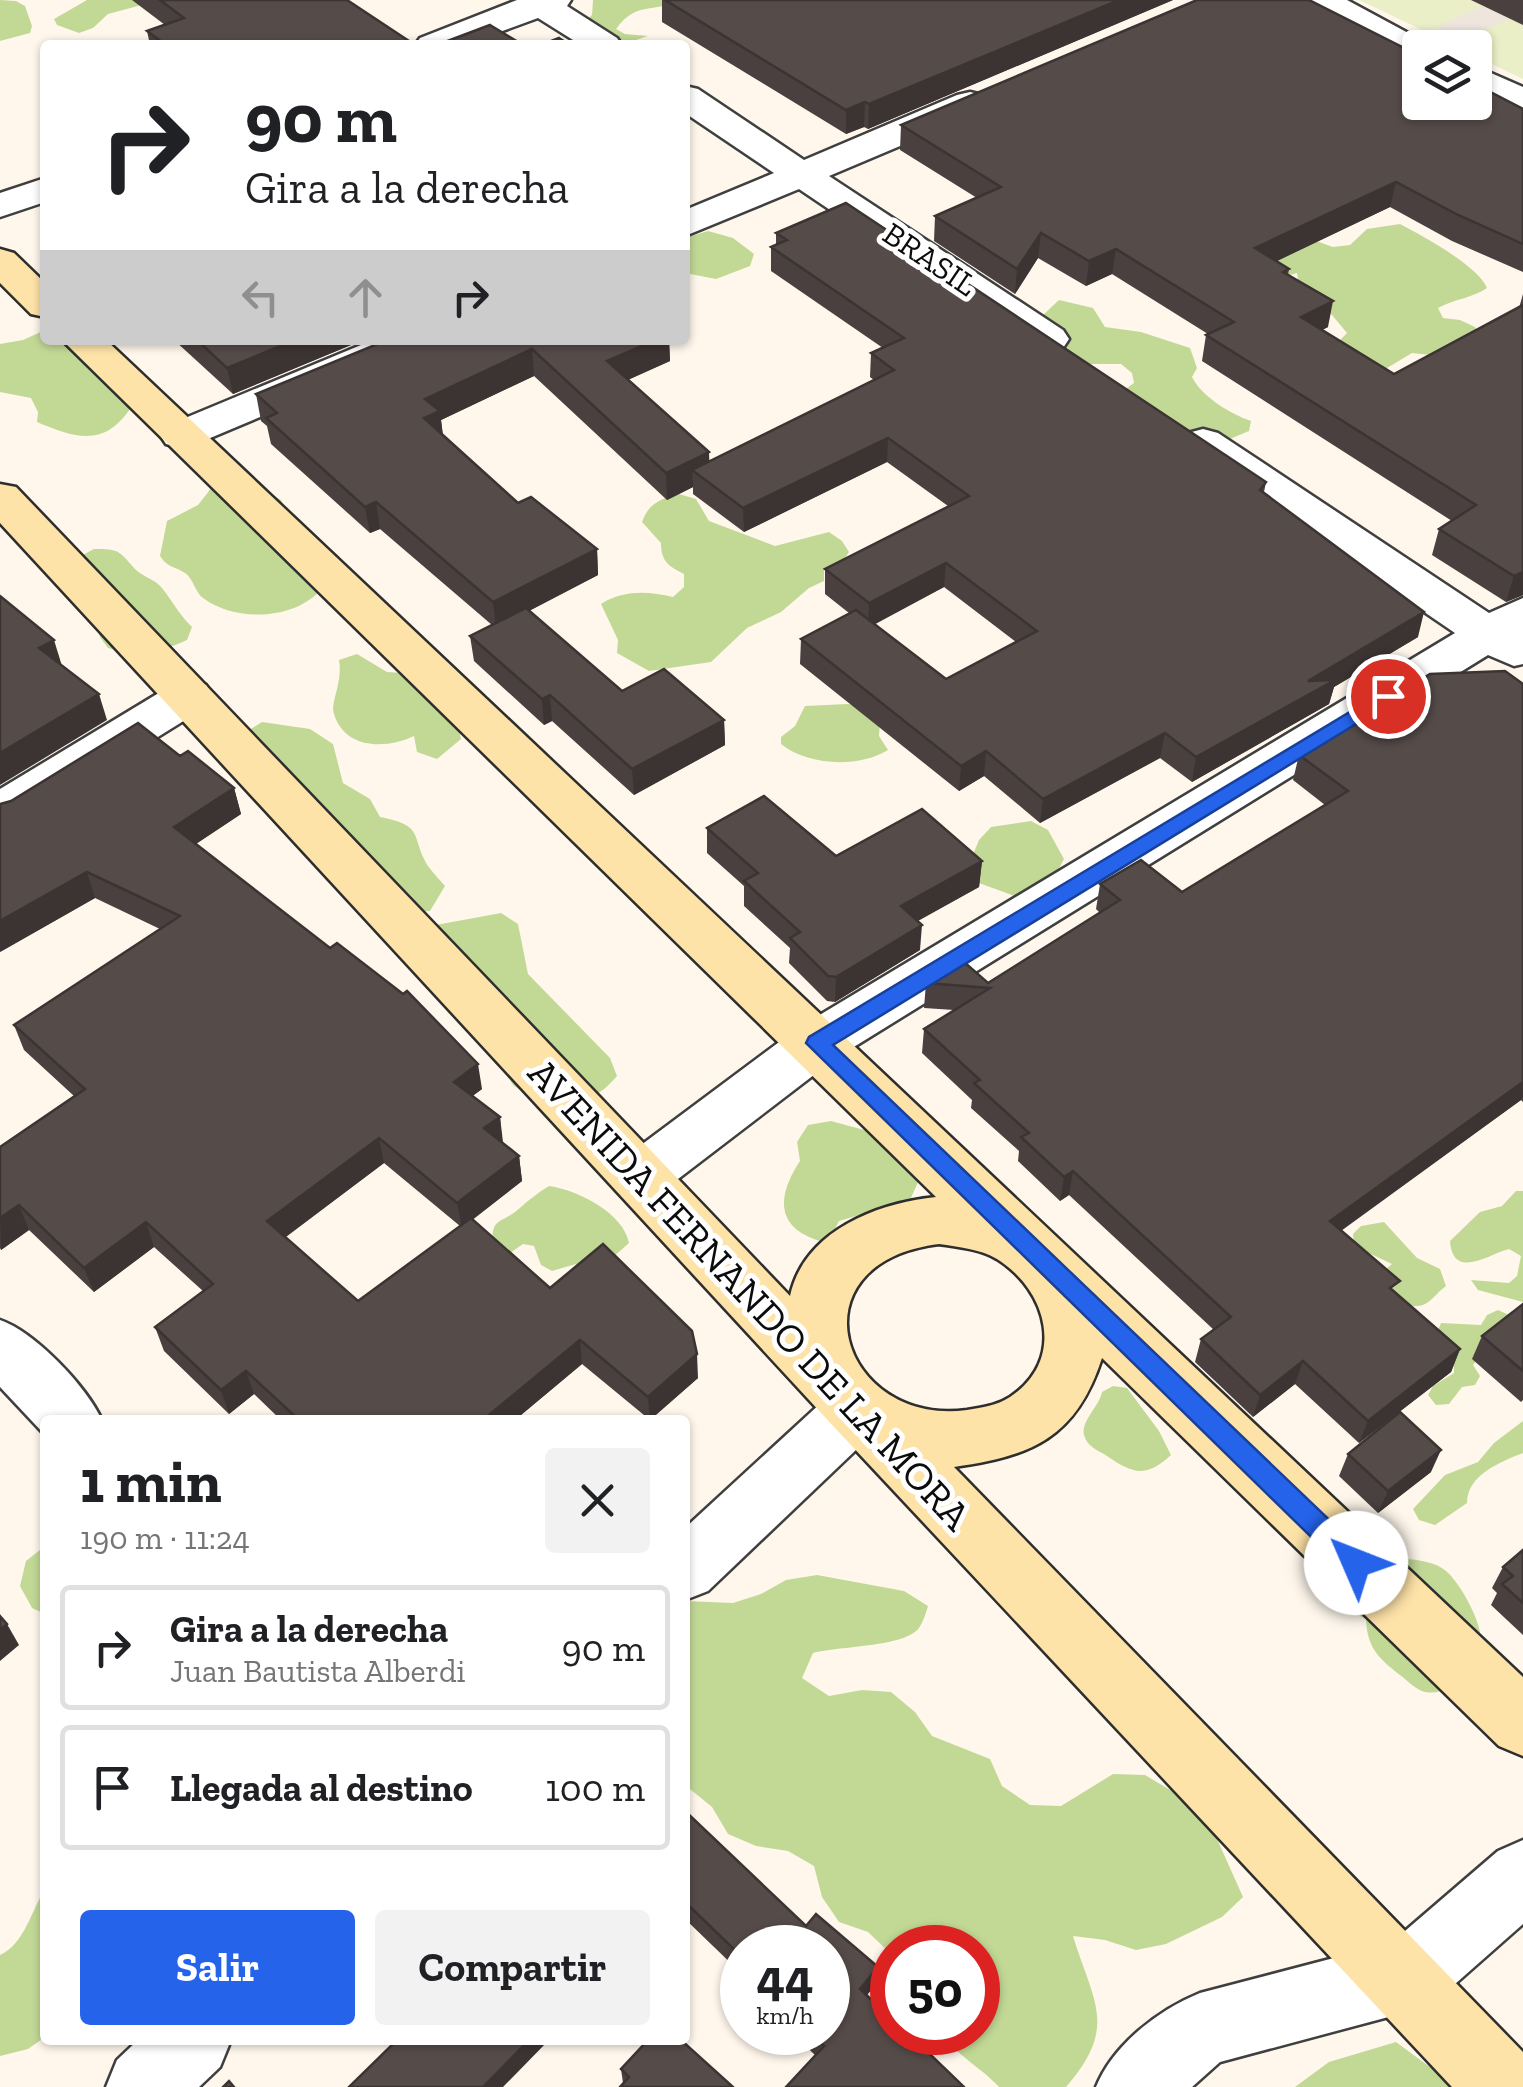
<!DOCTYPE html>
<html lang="es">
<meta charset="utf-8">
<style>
body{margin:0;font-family:"Zilla Slab",serif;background:#f2f2f2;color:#202124;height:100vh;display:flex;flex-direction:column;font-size:38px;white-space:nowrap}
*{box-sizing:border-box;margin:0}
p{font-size:32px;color:#757577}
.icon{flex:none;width:55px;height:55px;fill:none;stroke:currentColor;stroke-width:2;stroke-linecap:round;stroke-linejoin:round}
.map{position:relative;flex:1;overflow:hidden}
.side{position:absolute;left:40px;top:1415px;width:650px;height:630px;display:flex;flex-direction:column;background:#fff;border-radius:10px;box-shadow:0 2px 8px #0004}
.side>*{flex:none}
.top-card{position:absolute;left:40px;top:40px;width:650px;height:305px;border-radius:10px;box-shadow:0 2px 8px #0004;background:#fff;color:#202124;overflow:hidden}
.tools{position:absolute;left:1402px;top:30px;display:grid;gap:20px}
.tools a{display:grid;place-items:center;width:90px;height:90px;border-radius:10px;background:#fff;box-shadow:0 2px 8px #0004;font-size:50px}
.speed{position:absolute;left:720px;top:1925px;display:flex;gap:20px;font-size:50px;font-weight:700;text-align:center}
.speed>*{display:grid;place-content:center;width:130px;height:130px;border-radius:50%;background:#fff;box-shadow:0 2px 8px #0004;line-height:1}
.speed small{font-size:25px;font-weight:400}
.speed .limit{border:15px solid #d22;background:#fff;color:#111}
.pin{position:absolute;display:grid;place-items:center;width:85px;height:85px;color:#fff;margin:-42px;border:5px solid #fff;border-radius:50%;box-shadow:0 2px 10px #0007}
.me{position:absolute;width:110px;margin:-55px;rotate:314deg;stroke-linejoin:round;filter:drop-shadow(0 0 8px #0008)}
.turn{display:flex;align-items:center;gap:35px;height:210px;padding:0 40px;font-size:45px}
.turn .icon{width:130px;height:130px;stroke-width:2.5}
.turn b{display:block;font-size:70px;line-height:85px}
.lanes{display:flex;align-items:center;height:95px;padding:0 40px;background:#0003;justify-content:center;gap:50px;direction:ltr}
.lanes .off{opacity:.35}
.round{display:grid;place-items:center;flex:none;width:105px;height:105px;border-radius:10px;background:#f2f2f2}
.headline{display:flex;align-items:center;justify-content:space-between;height:170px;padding:0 40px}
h1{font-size:60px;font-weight:800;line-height:75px}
.button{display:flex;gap:20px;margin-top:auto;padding:20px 40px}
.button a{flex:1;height:115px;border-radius:10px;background:#2563eb;color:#fff;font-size:40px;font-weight:800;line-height:115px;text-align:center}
.button a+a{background:#f2f2f2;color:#202124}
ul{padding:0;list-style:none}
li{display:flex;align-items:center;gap:30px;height:125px;margin:0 20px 15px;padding:0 20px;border:5px solid #e0e0e0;border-radius:10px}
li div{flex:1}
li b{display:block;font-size:38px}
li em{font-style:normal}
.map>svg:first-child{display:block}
</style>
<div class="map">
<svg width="1523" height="2087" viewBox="0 0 1523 2087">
<rect width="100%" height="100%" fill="#fff7ec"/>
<g fill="#c2d996">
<polygon points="0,0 16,1 25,6 32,26 30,33 0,41"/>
<polygon points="87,0 186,0 149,3 108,14 93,28 79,33 57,25 54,19"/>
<path d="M 593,0 L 680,0 C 653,14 637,0 616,29 L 625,34 L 648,36 L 624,44 L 584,22 L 592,15 Z"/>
<path d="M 1400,224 C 1423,236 1478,266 1487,288 C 1473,298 1454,299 1438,308 L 1443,318 L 1460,320 L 1475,327 L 1479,337 L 1449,357 L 1412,353 L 1367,380 L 1338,342 L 1347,333 L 1332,315 L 1300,291 L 1297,273 L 1283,277 L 1237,246 L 1316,241 L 1333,247 L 1350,245 L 1367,229 Z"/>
<polygon points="708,231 733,238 754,254 750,266 716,279 685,273 685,238"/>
<path d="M 1059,300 L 1093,308 L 1105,327 L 1141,332 L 1190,348 L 1197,368 L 1192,377 C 1202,397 1231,414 1251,421 L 1249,431 L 1220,443 L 1183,443 L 1123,391 L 1134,383 L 1132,373 L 1121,364 L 1084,364 L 1059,349 L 1071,341 L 1041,317 Z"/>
<path d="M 45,330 L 45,340 L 107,340 L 134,403 C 107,447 79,440 37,422 L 38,412 L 31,398 L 0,392 L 0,344 L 23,340 Z"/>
<path d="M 216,482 L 268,492 L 281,500 L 323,587 C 298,620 236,623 203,598 C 195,592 193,578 185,573 C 174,566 168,568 160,556 L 167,521 L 198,505 Z"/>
<path d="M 679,494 L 696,499 L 709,521 L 775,546 L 829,532 L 842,541 L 849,552 L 842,563 L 824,569 L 824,581 L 809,588 L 781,612 L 747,628 L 711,662 L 649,671 L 617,653 L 618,640 L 601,604 C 623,590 648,591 673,597 L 684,587 L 684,574 C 668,566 661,561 661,543 L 642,522 C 649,503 660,499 679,494 Z"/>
<path d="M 94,549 C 120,549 119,551 135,569 C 143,577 155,579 162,588 C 173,602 178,613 192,627 L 187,640 C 162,652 134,656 108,648 L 100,637 L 77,558 Z"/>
<path d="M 357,654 L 387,672 L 402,673 L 458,726 L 461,739 L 437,759 L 417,752 L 414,736 C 387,749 345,750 334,714 C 330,702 343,683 339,660 Z"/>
<path d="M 847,704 L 859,705 L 880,722 L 879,736 L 888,750 C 859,768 808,766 781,744 L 781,737 L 795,726 L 805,706 Z"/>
<path d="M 262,722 L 310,729 L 333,744 L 343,783 L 370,799 L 380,817 C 426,826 410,836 428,866 C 433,873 440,880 445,886 L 430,911 L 384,915 L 241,735 Z"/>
<polygon points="1031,821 1048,830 1064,859 1055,876 1023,899 979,883 967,869 979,840 991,827"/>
<path d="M 501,913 L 518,924 L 528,974 L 610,1058 L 617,1076 C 587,1112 549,1113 513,1085 L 421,939 L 436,925 Z"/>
<path d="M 831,1121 L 879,1134 L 919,1180 L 910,1200 L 839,1221 L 828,1243 C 779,1232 773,1202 800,1161 L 797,1142 L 808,1125 Z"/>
<path d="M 549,1186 C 579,1190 624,1214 629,1243 L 611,1259 L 588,1269 L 576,1264 L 552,1271 L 541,1265 L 534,1246 L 523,1244 L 503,1258 L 493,1252 C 490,1214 499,1227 521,1207 C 530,1199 538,1193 549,1186 Z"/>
<path d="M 1516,1191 L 1523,1191 L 1523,1302 L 1478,1290 L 1471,1280 L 1509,1283 L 1517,1276 L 1521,1256 L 1509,1249 C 1489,1254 1453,1281 1450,1241 L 1480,1212 L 1502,1206 Z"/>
<path d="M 1384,1222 L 1417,1258 L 1440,1269 L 1446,1286 C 1430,1298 1429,1310 1405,1305 L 1399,1295 L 1386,1288 L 1385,1270 L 1392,1264 L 1354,1246 L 1353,1234 L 1361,1226 Z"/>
<polygon points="1498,1310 1511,1316 1473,1365 1480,1376 1475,1385 1462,1387 1449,1404 1436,1405 1428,1395 1433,1386 1454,1373 1454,1362 1437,1333 1441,1323 1481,1325 1487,1315"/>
<path d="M 1113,1386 L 1127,1388 L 1159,1431 L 1171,1455 C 1145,1479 1132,1473 1107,1456 C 1098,1450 1087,1447 1084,1435 C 1081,1420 1099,1407 1102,1392 Z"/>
<path d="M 1523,1421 L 1523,1453 C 1500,1462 1467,1475 1467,1503 L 1435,1525 L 1419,1520 L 1413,1509 L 1445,1475 L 1478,1462 L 1494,1443 Z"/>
<polygon points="45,1546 45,1614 32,1608 20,1586 26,1561"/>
<path d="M 1402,1559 C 1416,1559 1436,1562 1446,1571 C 1460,1583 1477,1615 1480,1632 C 1486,1659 1454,1698 1425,1692 C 1416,1690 1408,1681 1400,1675 C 1378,1658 1367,1647 1366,1619 L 1350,1611 L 1345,1597 L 1349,1586 Z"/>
<path d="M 817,1575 L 904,1591 L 928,1606 C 926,1613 923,1622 919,1628 C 905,1647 839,1646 813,1653 L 802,1678 L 829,1696 L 862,1690 L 891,1692 L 915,1712 L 932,1736 L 990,1759 L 1002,1786 L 1030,1805 L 1061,1806 L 1113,1774 L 1145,1775 L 1204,1810 L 1243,1897 L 1222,1917 L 1166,1944 L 1136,1950 L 1105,1940 L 1073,1936 C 1093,2002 1119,2026 1066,2087 L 999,2087 C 981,2067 956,2056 943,2033 L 978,2032 L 978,1948 L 892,1948 L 892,1955 L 868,1932 L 839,1922 L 822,1897 L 814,1866 L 788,1851 L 756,1846 L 728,1834 L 712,1807 L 685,1785 L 685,1601 L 733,1603 L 761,1594 L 786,1580 Z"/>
<path d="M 45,1889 L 45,2037 L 28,2049 L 0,2056 L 0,1955 C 24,1945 32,1909 45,1889 Z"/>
<polygon points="1396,2042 1457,2087 1295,2087 1329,2062"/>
</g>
<polygon fill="#eaefc8" points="1359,0 1523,0 1523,79 1475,56 1475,48 1458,47"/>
<polygon fill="#eee5dc" points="1483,6 1510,19 1462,40 1437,26"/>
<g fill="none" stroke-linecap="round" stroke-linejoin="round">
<g stroke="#3f3f3f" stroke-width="5">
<g id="street">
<polygon points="517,0 571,0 567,6 617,38 622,45 581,45 538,18 464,45 415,45 420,38"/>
<polygon points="1304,0 1347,0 1436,48 1420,48 1420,60 1408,57 1309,7"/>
<polygon points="1475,66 1523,87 1523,112 1475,91"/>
<polygon points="685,86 698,89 804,160 957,95 970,92 983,95 988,103 983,111 829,176 1063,330 1069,339 1063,348 1049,351 1035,348 799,189 685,236 685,210 774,173 685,113"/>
<polygon points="45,178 45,202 0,217 0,193"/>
<polygon points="373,340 428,340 422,349 196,444 181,448 166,444 160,435 166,426"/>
<polygon points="1203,429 1218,433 1489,613 1523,598 1523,664 1514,666 1488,655 836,1058 661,1192 641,1199 621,1192 612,1176 621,1160 798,1028 1455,633 1188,451 1182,442 1188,433"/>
<polygon points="189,680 206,685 213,696 206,707 18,824 0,830 0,789 172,685"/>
<path d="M 0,1320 C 35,1332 86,1386 102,1420 L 45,1420 L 45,1435 L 0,1387 Z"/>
<polygon points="857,1382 879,1390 888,1409 879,1428 708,1591 685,1600 685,1528 835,1390"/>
<path d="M 1523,1840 L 1523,1924 L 1429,2007 L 1403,2018 L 1396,2015 L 1220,2062 L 1192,2087 L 1096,2087 C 1113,2045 1158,2010 1200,1993 L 1391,1943 L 1498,1851 Z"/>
<polygon points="138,2040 231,2040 220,2067 199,2087 106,2087 117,2060"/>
</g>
</g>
<g stroke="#2e2e2e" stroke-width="5">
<g id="secondary">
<polygon points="0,249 14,253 45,283 45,317 31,314 0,283"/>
<path d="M 62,340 L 106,340 L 1523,1677 L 1523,1756 L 1499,1746 L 1102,1358 C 1076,1438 1032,1456 954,1467 L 1523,2052 L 1523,2087 L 1452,2087 L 835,1428 L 0,523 L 0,484 L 16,487 L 790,1296 C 804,1231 877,1203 936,1197 ZM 939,1244 C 959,1247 980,1249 997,1259 C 1048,1291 1066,1360 1010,1397 C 996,1406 983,1407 967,1410 C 841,1427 788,1263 939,1244 Z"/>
</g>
</g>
<use href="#street" fill="#fff" fill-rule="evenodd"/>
<use href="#secondary" fill="#fee3a8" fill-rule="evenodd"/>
</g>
<g fill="#49403f" fill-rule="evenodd">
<polygon points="132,0 347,0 415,45 150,45 147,31 165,25"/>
<polygon points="662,0 1173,0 868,129 864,127 846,134 662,22"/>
<polygon points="1471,0 1523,0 1523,25"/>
<polygon points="1523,109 1523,272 1452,241 1390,207 1276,261 1289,269 1288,275 1328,327 1322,330 1394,374 1519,308 1523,294 1523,595 1506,602 1432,555 1439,529 1452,521 1202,361 1206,335 1208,334 1112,274 1086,286 1038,258 1015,294 934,241 935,216 977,198 900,150 901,125"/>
<path d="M 776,233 L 1266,482 L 1264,492 L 1418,637 L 1334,687 L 1329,704 L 1192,782 L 1160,758 L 1040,823 L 984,776 L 959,791 L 800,664 L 801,639 L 849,613 L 825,594 L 825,569 L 948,506 L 887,462 L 744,532 L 693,494 L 693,487 L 667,500 L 534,376 L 441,420 L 443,435 L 518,503 L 597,549 L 598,575 L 529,611 L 622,691 L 724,720 L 725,745 L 634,795 L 552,721 L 544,725 L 474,661 L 470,636 L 492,625 L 380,529 L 370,533 L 271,444 L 267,426 L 261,421 L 256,394 L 387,340 L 669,340 L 670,361 L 628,380 L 709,461 L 874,380 L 870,377 L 871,353 L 883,348 L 771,271 L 771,247 L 776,245 ZM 944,587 L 1016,642 L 946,679 L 874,624 Z"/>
<polygon points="174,340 363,340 233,394"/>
<polygon points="1523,684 1523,1102 1521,1100 1341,1231 1395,1293 1460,1349 1451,1372 1359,1443 1295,1384 1253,1417 1195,1362 1201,1339 1214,1330 1069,1195 1060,1201 1018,1161 1019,1151 971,1108 972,1100 922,1053 924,1029 954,1010 924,1008 926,983 988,983 1100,913 1096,909 1100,884 1182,892 1325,805 1293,780 1299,755"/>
<path d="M 180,756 L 234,788 L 241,814 L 196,844 L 482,1089 L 472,1096 L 500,1117 L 502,1143 L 519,1156 L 522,1181 L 473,1219 L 550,1288 L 698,1378 L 650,1420 L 582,1364 L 515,1420 L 281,1420 L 254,1394 L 229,1414 L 164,1351 L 155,1327 L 203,1291 L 154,1247 L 94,1292 L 29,1230 L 1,1250 L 0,1248 L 0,1147 L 74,1096 L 24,1050 L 14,1025 L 160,929 L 95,898 L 0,952 ZM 384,1163 L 460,1226 L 358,1301 L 285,1237 Z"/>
<polygon points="707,828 836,856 982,861 979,887 918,921 920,950 835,1002 827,1001 789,963 790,948 744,906 744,886 707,853"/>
<polygon points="1523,1304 1523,1400 1521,1402 1472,1359 1482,1336"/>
<polygon points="1348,1454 1431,1472 1378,1513 1339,1476"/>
<polygon points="1523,1550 1523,1635 1491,1605 1497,1593 1492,1588 1503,1567"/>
<polygon points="685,1811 806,1926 878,1967 876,1984 815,2055 791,2032 828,2032 742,1948 742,1974 685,1919"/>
<polygon points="621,2069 733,2087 623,2083"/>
</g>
<g fill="#3c3433">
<polygon points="1119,0 1173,0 868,129 869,104"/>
<polygon points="865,102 864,127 846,134 846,110"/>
<polygon points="1396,182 1390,207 1250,274 1255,248"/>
<polygon points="1041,233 1038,258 1015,294 1017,269"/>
<polygon points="1116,249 1112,274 1086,286 1089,261"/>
<polygon points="1333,301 1328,327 1296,343 1301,317"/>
<polygon points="295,340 363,340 233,394 227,368"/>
<polygon points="656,340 669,340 670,361 609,388 607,361"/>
<polygon points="532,349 534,376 441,420 443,438 424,418 425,399"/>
<polygon points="888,438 887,462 744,532 743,508"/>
<polygon points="709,452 710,479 692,470 693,487 667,500 666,473"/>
<polygon points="376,502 380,529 370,533 365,507"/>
<polygon points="597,549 598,575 496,628 493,602"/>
<polygon points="946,563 944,587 868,628 869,603"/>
<polygon points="1523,572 1523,595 1506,602 1514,576"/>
<polygon points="1424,612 1418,637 1334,687 1329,704 1192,782 1196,757 1308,681"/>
<polygon points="54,640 62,666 39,648"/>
<polygon points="99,694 107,720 0,785 0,753"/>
<polygon points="550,695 552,721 544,725 542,699"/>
<polygon points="724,720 725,745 634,795 632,769"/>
<polygon points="1165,733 1160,758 1040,823 1043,799"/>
<polygon points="986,751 984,776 959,791 961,766"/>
<polygon points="234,788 241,814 182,853 174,827"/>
<polygon points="982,861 979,887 899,931 901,906"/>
<polygon points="87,872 95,898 0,952 0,921"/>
<polygon points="922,925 920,950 835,1002 836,977"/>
<polygon points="478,1064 482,1089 458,1107 454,1082"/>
<polygon points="1523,1082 1523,1096 1521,1100 1322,1244 1330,1221"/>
<polygon points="500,1117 503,1142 488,1153 484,1128"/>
<polygon points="379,1138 384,1163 274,1246 267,1221"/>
<polygon points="519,1156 522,1181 462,1228 457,1203"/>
<polygon points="1073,1171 1069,1195 1060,1201 1064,1177"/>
<polygon points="19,1205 29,1230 1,1250 0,1218"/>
<polygon points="146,1222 154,1247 94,1292 84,1268"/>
<polygon points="580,1340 582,1364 515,1420 483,1420"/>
<polygon points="1460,1349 1451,1372 1359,1443 1368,1421"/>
<polygon points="697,1354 698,1378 650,1420 648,1397"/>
<polygon points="1303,1361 1295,1384 1253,1417 1260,1395"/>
<polygon points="246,1371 254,1394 229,1414 221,1390"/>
<polygon points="1441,1450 1431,1472 1378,1513 1388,1491"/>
<polygon points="7,1624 19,1645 0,1661 0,1630"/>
<polygon points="878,1967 876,1984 859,2005 860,1989"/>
<polygon points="529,2040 549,2040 503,2087 483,2087"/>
</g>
<g fill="#554b49" stroke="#3c3433" stroke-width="2.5">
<polygon points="160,0 347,0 415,45 166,45 147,31 184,18"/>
<polygon points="665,0 1119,0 869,104 865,102 846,110"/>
<polygon points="1197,0 1309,0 1420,56 1420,102 1475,102 1475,84 1523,109 1523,244 1458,215 1396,182 1255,248 1289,269 1283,272 1333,301 1301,317 1394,374 1523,305 1523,572 1514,576 1439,529 1476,505 1206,335 1234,322 1116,249 1089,261 1041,233 1017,269 935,216 1001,187 901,125"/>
<polygon points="490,25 523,45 437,45"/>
<polygon points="559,38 570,45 541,45"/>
<polygon points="846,203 1266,482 1260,490 1424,612 1308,681 1335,680 1196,757 1165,733 1043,799 986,751 961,766 801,639 856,610 946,679 1037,631 946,563 869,603 825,569 969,496 888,438 743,508 692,470 894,370 871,353 904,338 771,247 787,240 776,233"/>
<polygon points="197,340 295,340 227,368"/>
<polygon points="387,340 656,340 607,361 709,452 666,473 532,349 425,399 440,411 424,418 518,503 531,497 597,549 493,602 376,502 365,507 266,418 277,413 256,394"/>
<polygon points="0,596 54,640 39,648 99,694 0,753"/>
<polygon points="526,608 622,691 664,669 724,720 632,769 550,695 542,699 470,636"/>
<polygon points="1505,671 1523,684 1523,1082 1330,1221 1400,1281 1390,1288 1460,1349 1368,1421 1303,1361 1260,1395 1201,1339 1231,1317 1073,1171 1064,1177 1021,1137 1029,1133 974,1083 980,1080 924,1029 990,988 926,983 963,961 988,983 1120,900 1100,884 1141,860 1182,892 1348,791 1299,755 1430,674"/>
<polygon points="138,723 180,756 188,751 234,788 174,827 330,948 337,943 403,994 407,991 478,1064 454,1082 500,1117 484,1128 519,1156 457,1203 379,1138 267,1221 358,1301 471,1218 550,1288 603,1244 692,1331 697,1354 648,1397 580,1340 483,1420 299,1420 246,1371 221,1390 155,1327 213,1284 146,1222 84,1268 19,1205 0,1218 0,1147 85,1089 14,1025 180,916 87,872 0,921 0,804 11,801"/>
<polygon points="764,796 836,856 922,809 982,861 901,906 922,925 836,977 828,976 790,938 800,932 744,881 758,873 707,828"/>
<polygon points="1523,1304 1523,1371 1482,1336"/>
<polygon points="1400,1412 1441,1450 1388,1491 1348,1454"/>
<polygon points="1523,1550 1523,1603 1502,1584 1513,1576 1503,1567"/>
<polygon points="0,1616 7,1624 0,1630"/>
<polygon points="685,1811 806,1926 816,1914 878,1967 860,1989 892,2019 892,2032 907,2032 964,2087 786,2087 824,2046 809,2032 828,2032 828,1948 742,1948 742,1957 685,1902"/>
<polygon points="397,2040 529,2040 483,2087 349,2087"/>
<polygon points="648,2040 681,2040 733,2087 620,2087 629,2077 621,2069"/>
<polygon points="229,2081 234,2087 223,2087"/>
</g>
<polygon fill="#2563eb" stroke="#184099" stroke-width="2.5" points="1388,689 1398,696 1395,700 833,1045 1366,1555 1370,1563 1366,1572 1356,1576 1347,1572 806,1043 809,1037"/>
<g text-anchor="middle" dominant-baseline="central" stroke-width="10" stroke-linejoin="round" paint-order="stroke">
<g font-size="32" fill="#0c0c0c" stroke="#fff">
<text transform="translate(930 259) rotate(34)">BRASIL</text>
</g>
<g font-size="40" fill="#0c0c0c" stroke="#fff">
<text transform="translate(750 1294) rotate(47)">AVENIDA FERNANDO DE LA MORA</text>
</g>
</g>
</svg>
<div class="tools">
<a><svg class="icon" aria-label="layers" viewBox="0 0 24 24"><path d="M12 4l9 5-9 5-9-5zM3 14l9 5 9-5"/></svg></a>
</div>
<div class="speed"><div>44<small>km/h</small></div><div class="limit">50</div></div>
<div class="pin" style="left:1388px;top:696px;background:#d93025"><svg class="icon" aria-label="arrive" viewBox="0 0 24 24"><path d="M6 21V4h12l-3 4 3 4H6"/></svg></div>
<svg class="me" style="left:1356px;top:1563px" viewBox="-20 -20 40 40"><circle r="19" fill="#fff"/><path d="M0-13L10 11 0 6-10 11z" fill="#2563eb"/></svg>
<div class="top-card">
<div class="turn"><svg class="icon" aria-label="right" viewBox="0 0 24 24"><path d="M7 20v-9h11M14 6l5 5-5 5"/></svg><div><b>90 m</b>Gira a la derecha</div></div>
<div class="lanes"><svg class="icon off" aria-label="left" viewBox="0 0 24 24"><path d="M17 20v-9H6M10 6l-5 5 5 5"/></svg><svg class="icon off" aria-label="ahead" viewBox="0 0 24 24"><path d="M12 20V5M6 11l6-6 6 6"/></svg><svg class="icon" aria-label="right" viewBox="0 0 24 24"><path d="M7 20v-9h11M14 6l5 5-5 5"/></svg></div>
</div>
<section class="side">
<div class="headline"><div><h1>1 min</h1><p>190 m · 11:24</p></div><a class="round"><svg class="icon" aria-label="close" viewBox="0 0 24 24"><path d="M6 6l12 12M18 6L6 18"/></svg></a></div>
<ul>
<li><svg class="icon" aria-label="right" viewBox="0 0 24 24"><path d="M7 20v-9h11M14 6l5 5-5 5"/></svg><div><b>Gira a la derecha</b><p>Juan Bautista Alberdi</p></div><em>90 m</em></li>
<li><svg class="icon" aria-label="arrive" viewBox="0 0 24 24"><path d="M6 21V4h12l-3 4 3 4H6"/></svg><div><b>Llegada al destino</b></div><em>100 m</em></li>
</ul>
<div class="button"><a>Salir</a><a>Compartir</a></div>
</section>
</div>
